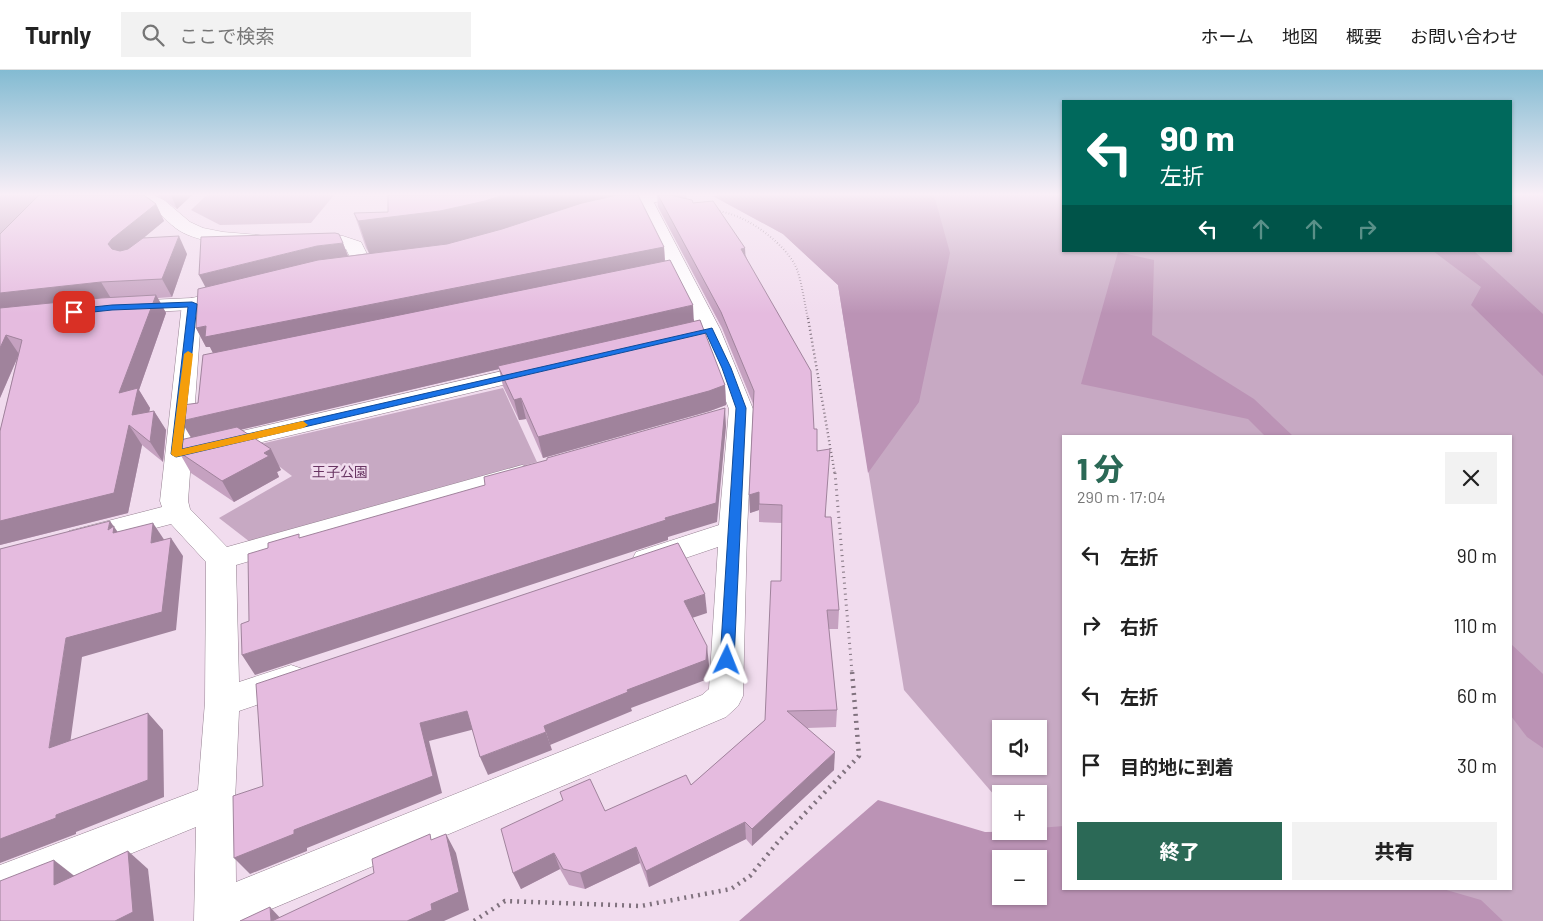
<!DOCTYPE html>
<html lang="ja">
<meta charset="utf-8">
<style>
body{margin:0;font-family:Barlow,"Noto Sans JP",sans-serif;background:#f2f2f2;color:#222;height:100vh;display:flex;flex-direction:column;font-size:19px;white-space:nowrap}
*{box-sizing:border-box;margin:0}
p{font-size:16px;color:#767676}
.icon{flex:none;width:28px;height:28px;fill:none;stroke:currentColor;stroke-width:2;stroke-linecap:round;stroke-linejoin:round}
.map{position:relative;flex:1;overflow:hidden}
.panel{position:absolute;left:1062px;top:365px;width:450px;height:455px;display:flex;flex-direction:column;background:#fff;border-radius:0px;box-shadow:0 1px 4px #0004}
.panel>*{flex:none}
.guide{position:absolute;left:1062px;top:30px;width:450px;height:152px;border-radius:0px;box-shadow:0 1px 4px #0004;background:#00695c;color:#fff;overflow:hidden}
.tools{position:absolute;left:992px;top:650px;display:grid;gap:10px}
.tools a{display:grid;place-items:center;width:55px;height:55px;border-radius:0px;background:#fff;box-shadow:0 1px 4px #0004;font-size:25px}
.pin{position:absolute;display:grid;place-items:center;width:42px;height:42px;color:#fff;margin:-21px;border-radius:10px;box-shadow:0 2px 8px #0006}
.me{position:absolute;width:55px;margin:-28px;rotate:2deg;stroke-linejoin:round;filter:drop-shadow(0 0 4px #0008)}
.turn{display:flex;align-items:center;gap:18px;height:105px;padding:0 15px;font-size:22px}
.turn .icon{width:65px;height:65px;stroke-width:2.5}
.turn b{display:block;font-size:35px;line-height:42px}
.lanes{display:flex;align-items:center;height:48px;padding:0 15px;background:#0003;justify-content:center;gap:25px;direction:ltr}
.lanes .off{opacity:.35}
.round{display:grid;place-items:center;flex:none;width:52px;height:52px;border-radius:0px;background:#f2f2f2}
.headline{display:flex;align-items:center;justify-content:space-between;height:85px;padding:0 15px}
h1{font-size:30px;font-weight:800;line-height:38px;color:#2b6956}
.primary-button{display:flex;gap:10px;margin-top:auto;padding:10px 15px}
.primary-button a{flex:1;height:58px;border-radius:0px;background:#2b6956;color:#fff;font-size:20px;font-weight:800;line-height:58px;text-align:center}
.primary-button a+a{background:#f2f2f2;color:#222}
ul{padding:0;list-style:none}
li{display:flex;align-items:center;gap:15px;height:70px;padding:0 15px}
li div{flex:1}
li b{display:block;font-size:19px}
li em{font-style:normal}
header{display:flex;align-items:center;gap:30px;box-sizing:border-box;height:70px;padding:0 25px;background:#fff;border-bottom:1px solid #e0e0e0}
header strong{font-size:24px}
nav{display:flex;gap:28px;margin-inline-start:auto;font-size:18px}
.search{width:350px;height:45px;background:#f2f2f2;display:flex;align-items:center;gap:12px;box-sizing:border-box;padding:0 18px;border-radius:0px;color:#767676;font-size:19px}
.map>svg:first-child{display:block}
</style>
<header>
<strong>Turnly</strong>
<div class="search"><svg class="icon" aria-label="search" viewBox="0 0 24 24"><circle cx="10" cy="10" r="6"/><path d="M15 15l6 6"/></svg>ここで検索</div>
<nav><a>ホーム</a><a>地図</a><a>概要</a><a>お問い合わせ</a></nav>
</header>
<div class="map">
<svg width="1543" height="851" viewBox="0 0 1543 851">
<rect width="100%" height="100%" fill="#f1dcee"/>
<g fill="#c7a9c3" fill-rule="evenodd">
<polygon points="0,125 47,125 0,166"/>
<polygon points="207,125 334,125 311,153 220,155 191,140"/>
<path d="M 720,125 L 1064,125 L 1064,181 L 1511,181 L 1511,125 L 1543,125 L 1543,851 L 1104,851 L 1076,819 L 1511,819 L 1511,366 L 1064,366 L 1064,805 L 1039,761 L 1039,724 L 1001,724 L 1001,733 L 904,620 L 838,215 L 783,164 L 713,126 ZM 1001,659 L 1039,659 L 1039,696 L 1001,696 Z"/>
<polygon points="503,318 537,392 250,472 219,448 292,406 252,376"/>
</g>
<g fill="#bb93b5" fill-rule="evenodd">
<polygon points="720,125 934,125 950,183 919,332 868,403 838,215 783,164 713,126"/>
<polygon points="1433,181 1474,181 1543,244 1543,306 1471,235 1481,217"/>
<polygon points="1118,182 1154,190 1152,265 1254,329 1293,366 1265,366 1248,349 1081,314"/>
<polygon points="1511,574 1543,604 1543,678 1527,667 1511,646"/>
<path d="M 878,730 L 985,762 L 1039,761 L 1039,758 L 1064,756 L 1064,819 L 1443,819 L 1481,830 L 1503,851 L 739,851 ZM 1001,789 L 1039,789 L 1039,826 L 1001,826 Z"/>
</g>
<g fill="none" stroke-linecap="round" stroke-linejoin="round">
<g stroke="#958191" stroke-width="1">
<g id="minor">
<path d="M 110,125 L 153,125 L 164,130 L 190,152 L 203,158 L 223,162 L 258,165 L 264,166 L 267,170 L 264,174 C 244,179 198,172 180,161 C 168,154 160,141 147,134 C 137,129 123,131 112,129 Z"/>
<polygon points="639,125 650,125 652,129 720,259 753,339 747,461 743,626 738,636 726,647 243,851 194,851 196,757 0,837 0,795 198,720 205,632 206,492 171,454 79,478 69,475 64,468 69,461 162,437 160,431 182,234 185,230 192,228 199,230 202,234 188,431 190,439 227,477 522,395 531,398 535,404 531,410 236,495 239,612 291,595 303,599 308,609 303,619 239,641 235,731 236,812 702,625 709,619 718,477 647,501 636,498 632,490 636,482 719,455 729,339 698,259 636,129"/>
<polygon points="306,165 343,166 361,172 372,194 369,198 362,200 355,198 346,179 300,174 297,170 300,166"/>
<polygon points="537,293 545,295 548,300 545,305 216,383 207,381 203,375 207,369 216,367"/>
</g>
</g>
<g stroke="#958191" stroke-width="1">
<g id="tertiary">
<polygon points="641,125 671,125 669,129 604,144 598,143 595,139 598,135"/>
<polygon points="234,218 241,220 244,224 241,228 192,240 126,243 119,241 116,237 119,233 126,231 192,228"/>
</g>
</g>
<path stroke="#80727e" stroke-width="2" stroke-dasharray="0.5 2.5" stroke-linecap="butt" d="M 717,141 C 745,144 782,171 795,195 C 801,206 805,236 808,249"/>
<polyline stroke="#80727e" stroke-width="2.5" stroke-dasharray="1 3" stroke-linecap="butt" points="808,248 835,405"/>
<polyline stroke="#80727e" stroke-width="3" stroke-dasharray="1 4.5" stroke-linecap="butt" points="835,403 852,602"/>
<polyline stroke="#80727e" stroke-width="4.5" stroke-dasharray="2 5" stroke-linecap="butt" points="474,851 505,831 641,836 731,819 750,806 778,772 859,686 852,601"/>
<use href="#minor" fill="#fff" fill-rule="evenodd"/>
<use href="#tertiary" fill="#fff" fill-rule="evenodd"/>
</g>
<g fill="#c5a1c0">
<polygon points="157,125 192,125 177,139"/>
<polygon points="657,125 686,125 687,129 693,133 746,186 814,359 826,447 839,540 838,559 829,559 837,640 836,657 807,658 834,700 752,776 746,769 649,817 640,793 585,819 569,815 560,799 521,819 513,803 605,741 691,715 765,650 781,511 782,453 759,452 759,440 750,443 754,336 722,258 658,137"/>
<polygon points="156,134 164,151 144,167 187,184 172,227 158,228 166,243 139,320 150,338 149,342 154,341 166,360 163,392 142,375 128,443 0,475 0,361 17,289 0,328 0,164"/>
<polygon points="354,143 664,177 665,191 725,315 726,335 710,341 543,388 526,349 519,350 503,316 499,299 241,359 281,400 277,402 279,407 234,432 191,403 179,382 191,367 198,333 213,283 210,277 206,277 196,258 343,173 348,186 369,183 366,178"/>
</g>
<g fill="#a0839c">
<polygon points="171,125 192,125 177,139"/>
<polygon points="503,125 629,125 450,176 370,186 358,151"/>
<polygon points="156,134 164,151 122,186 118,191 108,174 112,169"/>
<polygon points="179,166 187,184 172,227 162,209"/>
<polygon points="343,173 349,189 208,222 199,205 317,176"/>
<polygon points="664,177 665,195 215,287 210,277 206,277 196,258"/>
<polygon points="745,178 746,194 741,179"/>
<polygon points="101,212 112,230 0,242 0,223"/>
<polygon points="156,225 166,243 139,320 150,338 144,365 119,323"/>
<polygon points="693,235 694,254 498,296 499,299 193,371 181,351"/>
<polygon points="6,265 19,284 0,328 0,278"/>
<polygon points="725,315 726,335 710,341 543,388 538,367"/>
<polygon points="521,328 526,349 519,350 514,330"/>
<polygon points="725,338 726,357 717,452 668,467 668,470 255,605 242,585 665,448"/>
<polygon points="154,341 166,360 163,392 150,372"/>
<polygon points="129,355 142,375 128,443 0,475 0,451"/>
<polygon points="271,379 281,400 277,402 279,407 234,432 222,411 264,383"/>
<polygon points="759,422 759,440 750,443 749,425"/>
<polygon points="110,451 127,475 108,460"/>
<polygon points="153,453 165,471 151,473"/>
<polygon points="171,468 183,486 176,560 82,587 67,696 49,678 66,568"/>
<polygon points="705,524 707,543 686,550 684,531"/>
<polygon points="707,576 709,595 708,609 631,638 632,641 550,675 544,656 627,620"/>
<polygon points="467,641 475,659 429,671 442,723 307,778 307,781 250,804 234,788 294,760 420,653"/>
<polygon points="148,643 163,660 164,727 76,762 76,764 0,793 0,769 56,745"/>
<polygon points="546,662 552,680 488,705 480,687"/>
<polygon points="835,682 834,700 752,776 752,759"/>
<polygon points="745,752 746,769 649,817 646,801"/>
<polygon points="446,764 456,783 469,840 444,851 407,851 431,834"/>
<polygon points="636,777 640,793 585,819 580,803"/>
<polygon points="128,781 148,799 154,851 115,851"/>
<polygon points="554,783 560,799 521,819 513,803"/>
<polygon points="54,790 77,808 54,815"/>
<polygon points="270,837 283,851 271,851"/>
</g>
<g fill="#e5bbdf" stroke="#a0839c">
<polygon points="39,125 144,125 156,134 112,169 108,174 112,179 120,181 128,179 143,168 179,166 162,209 101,212 0,223 0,164"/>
<polygon points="388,125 503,125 485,131 440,141 358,151 354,143 388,142"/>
<polygon points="617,125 638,125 664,177 205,267 206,256 196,258 198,219 318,190 447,174 502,159 582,133"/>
<polygon points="658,125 670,125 692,130 693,133 713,131 745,178 741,179 811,301 814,359 817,359 817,381 830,379 825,447 831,447 839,540 827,540 837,640 787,641 835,682 752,759 745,752 646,801 636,777 580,803 563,799 554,783 513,803 501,759 563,730 560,722 590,709 605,741 686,705 691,715 765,650 771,511 781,511 782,435 759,434 759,422 749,425 754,321 721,242"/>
<polygon points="335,163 339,164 343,173 317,176 199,205 201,167"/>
<polygon points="670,190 693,235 181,351 183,335 198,333 203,285"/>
<polygon points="156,225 119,323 138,318 132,345 154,341 150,372 129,355 114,423 0,451 0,361 22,270 6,265 0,278 0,238 101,228"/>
<polygon points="700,250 725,315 709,321 538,367 521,328 514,330 498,296"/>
<polygon points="725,338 716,433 665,448 666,450 242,585 241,554 249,551 248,484 268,478 268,473 299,464 299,468 485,415 484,407 547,390 547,388"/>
<polygon points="237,357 271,379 264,383 269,386 222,411 179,382 180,370"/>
<polygon points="110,451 108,460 114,456 113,463 153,453 151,473 171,468 162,542 66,568 49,678 148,643 148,710 56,745 56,748 0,769 0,479"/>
<polygon points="678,473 705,524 684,531 707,576 706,590 627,620 628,622 544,656 546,662 480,687 467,641 420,653 433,706 294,760 294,764 234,788 233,726 263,716 256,614"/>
<polygon points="430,764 431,770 446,764 459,822 431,834 432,840 407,851 272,851 374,803 372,789"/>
<polygon points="128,781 133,842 115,851 0,851 0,811 54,790 54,815"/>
<polygon points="270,837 271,851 240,851"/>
</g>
<linearGradient id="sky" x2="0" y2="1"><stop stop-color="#83bbd2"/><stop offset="0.51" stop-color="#f9eff7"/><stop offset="1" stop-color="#f9eff7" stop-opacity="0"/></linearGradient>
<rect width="1543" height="244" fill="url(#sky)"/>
<polygon fill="#1a73e8" stroke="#114b97" points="192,232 197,234 182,379 712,258 731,298 746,338 734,590 732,594 727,595 722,594 720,590 736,338 722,298 706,263 176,387 171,384 188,237 112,240 74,244 70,242 74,239 112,235"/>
<polygon fill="#f59e0b" points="188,281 193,284 182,379 303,351 308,355 303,358 176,387 173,386 171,384 184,284"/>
<g text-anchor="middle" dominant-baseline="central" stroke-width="5" stroke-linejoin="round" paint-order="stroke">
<g font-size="14" fill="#683462" stroke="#f1dcee">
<text x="340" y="401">王子公園</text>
</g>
</g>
</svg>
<div class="tools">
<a><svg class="icon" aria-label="sound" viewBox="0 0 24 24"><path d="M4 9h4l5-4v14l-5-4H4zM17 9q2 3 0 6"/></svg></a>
<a>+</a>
<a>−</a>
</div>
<div class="pin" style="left:74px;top:242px;background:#d93025"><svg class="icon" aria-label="arrive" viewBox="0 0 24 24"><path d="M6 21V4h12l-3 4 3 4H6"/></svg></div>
<svg class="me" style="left:727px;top:590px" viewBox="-20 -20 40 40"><path d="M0-17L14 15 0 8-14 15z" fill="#1a73e8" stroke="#fff" stroke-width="4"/></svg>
<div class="guide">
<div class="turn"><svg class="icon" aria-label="left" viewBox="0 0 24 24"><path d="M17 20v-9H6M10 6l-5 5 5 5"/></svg><div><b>90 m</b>左折</div></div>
<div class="lanes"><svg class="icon" aria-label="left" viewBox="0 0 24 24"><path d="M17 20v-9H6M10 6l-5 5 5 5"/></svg><svg class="icon off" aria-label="ahead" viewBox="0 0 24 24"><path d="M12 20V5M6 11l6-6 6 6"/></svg><svg class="icon off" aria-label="ahead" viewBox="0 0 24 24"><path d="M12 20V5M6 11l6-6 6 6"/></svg><svg class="icon off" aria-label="right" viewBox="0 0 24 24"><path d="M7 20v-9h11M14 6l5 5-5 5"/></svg></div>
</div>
<section class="panel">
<div class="headline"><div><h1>1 分</h1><p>290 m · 17:04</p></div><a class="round"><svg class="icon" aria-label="close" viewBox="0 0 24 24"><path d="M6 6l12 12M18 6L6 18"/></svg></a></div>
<ul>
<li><svg class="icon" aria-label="left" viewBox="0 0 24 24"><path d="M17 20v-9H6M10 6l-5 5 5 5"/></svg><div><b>左折</b></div><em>90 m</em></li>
<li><svg class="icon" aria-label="right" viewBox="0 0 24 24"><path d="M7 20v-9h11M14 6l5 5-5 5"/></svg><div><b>右折</b></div><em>110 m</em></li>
<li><svg class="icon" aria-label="left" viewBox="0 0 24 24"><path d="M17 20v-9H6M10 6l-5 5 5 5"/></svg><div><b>左折</b></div><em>60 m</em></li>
<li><svg class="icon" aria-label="arrive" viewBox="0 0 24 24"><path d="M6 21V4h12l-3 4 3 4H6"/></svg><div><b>目的地に到着</b></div><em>30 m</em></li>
</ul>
<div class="primary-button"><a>終了</a><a>共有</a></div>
</section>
</div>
